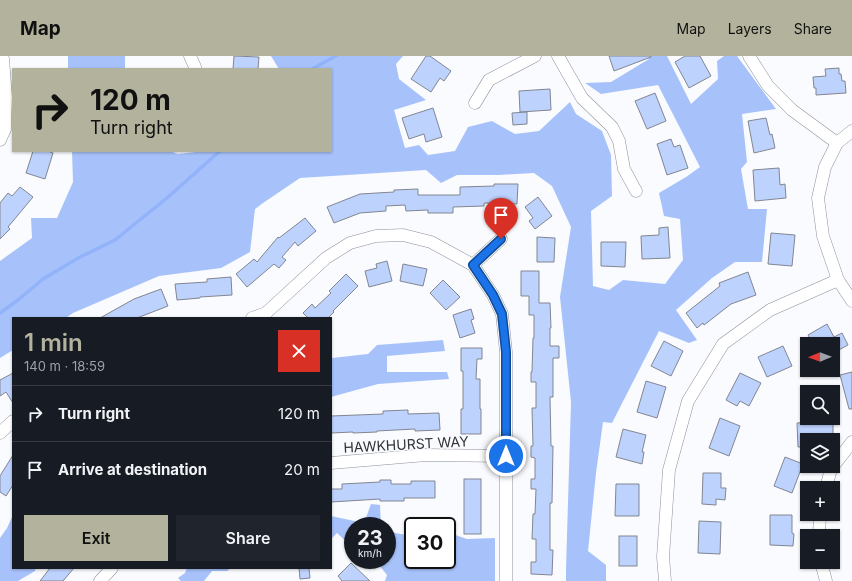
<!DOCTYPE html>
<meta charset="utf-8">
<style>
body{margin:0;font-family:Inter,sans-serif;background:#20242c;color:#f1f3f6;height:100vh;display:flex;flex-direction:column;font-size:15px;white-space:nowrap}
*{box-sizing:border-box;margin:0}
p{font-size:13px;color:#9ea1a6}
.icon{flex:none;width:22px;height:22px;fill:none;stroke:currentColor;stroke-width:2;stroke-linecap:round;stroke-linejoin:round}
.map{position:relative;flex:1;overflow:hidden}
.sheet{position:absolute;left:12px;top:261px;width:320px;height:252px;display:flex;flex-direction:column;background:#171b24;border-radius:0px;box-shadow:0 1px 3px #0004}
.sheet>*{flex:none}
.top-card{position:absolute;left:12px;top:12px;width:320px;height:84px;border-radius:0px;box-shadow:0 1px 3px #0004;background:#b3b29c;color:#111;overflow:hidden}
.needle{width:26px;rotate:269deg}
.tools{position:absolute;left:800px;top:281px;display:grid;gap:8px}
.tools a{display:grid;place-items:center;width:40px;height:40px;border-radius:0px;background:#171b24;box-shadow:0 1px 3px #0004;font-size:20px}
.speed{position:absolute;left:344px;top:461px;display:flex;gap:8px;font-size:20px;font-weight:700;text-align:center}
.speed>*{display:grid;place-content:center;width:52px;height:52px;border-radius:50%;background:#171b24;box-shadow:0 1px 3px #0004;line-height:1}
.speed small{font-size:10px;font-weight:400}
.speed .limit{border:2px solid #111;border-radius:6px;background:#fff;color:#111}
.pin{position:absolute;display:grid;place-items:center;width:34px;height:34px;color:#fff;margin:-41px -17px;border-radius:50% 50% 50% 0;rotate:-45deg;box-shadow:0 0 4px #0007}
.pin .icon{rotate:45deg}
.me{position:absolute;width:44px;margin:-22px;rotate:0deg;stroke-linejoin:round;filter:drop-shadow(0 0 3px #0008)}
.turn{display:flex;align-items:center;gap:14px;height:84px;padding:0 12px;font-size:18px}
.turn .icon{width:52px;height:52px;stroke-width:2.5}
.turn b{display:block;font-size:28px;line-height:34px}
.round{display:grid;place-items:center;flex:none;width:42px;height:42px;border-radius:0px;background:#20242c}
.summary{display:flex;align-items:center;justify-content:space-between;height:68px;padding:0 12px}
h1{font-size:24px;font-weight:600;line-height:30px;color:#b3b29c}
.primary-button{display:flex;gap:8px;margin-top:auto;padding:8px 12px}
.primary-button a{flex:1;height:46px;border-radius:0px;background:#b3b29c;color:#111;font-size:16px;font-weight:600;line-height:46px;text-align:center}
.primary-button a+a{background:#20242c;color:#f1f3f6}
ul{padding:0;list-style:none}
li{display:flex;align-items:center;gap:12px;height:56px;padding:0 12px;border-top:1px solid #363941}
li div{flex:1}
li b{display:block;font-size:15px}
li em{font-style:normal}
header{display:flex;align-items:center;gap:24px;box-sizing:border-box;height:56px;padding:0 20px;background:#b3b29c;color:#111}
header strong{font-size:19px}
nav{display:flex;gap:22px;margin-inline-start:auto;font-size:14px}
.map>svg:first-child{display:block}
</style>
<header>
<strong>Map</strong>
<nav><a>Map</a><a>Layers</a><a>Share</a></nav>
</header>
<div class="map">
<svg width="852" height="525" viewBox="0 0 852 525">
<rect width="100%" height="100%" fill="#fafbfe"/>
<g fill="#a7c2fb">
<rect x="68" y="0" width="57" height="13"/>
<polygon points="271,0 403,0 396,8 399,23 426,44 394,54 405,92 419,89 428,99 455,95 468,71 492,65 515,78 539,75 570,46 576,58 602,75 611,99 612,140 591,155 593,230 609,234 623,224 665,228 683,204 680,163 664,160 659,137 686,121 700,111 658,29 601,38 585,27 611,26 649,3 647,0 667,0 691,48 718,23 717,5 724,0 737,0 776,53 742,58 747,106 741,113 748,153 767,153 762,206 735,206 712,222 676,254 697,284 689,287 659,275 612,367 603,366 596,417 588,495 606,509 606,525 566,525 566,513 571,346 560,241 571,171 552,130 534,117 499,119 457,119 441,127 426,114 300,122 263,147 255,153 250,196 221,212 159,220 73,257 66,262 13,262 13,294 0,302 0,205 32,182 31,162 57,162 73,126 72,95 170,95 178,98 204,95 331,95 331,13 279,13"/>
<polygon points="443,284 445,295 387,300 387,316 447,316 449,323 378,328 331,341 331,302 332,302 368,298 377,289"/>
<polygon points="371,448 380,449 381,470 353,470 353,492 337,477 331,483 331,460 364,467"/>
<polygon points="13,459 13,512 36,512 35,515 18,525 0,525 0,482 7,472"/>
<polygon points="387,474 395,477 413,480 413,504 447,504 447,476 467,483 495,482 495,525 385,525 387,519 375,504 387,504"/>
<polygon points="187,512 231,512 227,515 212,515 204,525 181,525 178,522 185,517"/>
</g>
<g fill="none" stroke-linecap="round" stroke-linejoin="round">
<g stroke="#92b3fa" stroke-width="3.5">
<polyline points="312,13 336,0"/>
<polyline points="0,257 18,244 43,223 80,201 115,184 167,142 220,95"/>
</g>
</g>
<g fill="#bed2fe" stroke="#818691">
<polygon points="234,0 259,1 258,13 233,13"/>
<polygon points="426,0 430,0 451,15 444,25 440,22 431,36 411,23"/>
<polygon points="609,0 651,0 651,1 614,15"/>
<polygon points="685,0 700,0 711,20 689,32 675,6"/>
<polygon points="839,12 839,18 841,18 842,25 845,25 846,37 816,39 816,32 814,32 813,21 826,20 825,13"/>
<polygon points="550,33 551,54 520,56 519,35"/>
<polygon points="655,37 666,65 647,73 635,45"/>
<polygon points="433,52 442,81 426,86 424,78 409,83 402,62"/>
<polygon points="527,56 527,68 513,69 512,57"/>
<polygon points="766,62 770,79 772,78 775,92 754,97 748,65"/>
<polygon points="671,83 674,91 680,89 688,112 667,119 657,88"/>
<polygon points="33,95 48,95 53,97 45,123 26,117"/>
<polygon points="779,112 780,129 785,128 786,142 755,145 753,114"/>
<polygon points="494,128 518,128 517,148 484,147 484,150 453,151 453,157 428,157 428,154 406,155 405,149 386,150 386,155 360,157 334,167 327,151 360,138 394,136 394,134 418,133 418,139 460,139 460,131 494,130"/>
<polygon points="20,131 33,141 8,171 10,173 0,183 0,147 8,137 12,140"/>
<polygon points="538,141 552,160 535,173 529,165 533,162 525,151"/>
<polygon points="305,162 316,175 298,190 295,186 282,201 286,204 279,212 274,208 247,231 236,218 254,203 257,206 278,181 279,182"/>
<polygon points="668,171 670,202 642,203 641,180 659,179 659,172"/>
<polygon points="771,177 795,179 792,210 768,208"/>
<polygon points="537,181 555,182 554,206 537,206"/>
<polygon points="601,186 626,186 625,211 601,210"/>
<polygon points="387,205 392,225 369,231 365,215 377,212 376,208"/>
<polygon points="403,208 427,213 423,230 400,225"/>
<polygon points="521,215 539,215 539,247 550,247 551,272 550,272 550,290 559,290 559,302 553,302 553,341 550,341 551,390 553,390 552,447 550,447 550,494 553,494 552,519 531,518 531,506 536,506 536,483 532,483 533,458 535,458 536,433 531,433 531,423 535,423 535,402 531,401 531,390 533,390 532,352 536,352 536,326 531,326 531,316 532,316 533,282 534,282 534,259 529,259 529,240 521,240"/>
<polygon points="748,216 756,239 731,248 704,269 703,267 697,272 686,257 720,230 719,227"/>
<polygon points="346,218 358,230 333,255 334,256 328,262 308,262 303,257 312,248 315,252 331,237 329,235"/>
<polygon points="231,221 232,239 200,241 200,242 177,244 175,228 207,226 207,223"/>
<polygon points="443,224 460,241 446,254 430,237"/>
<polygon points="161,233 168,250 137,262 100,262 134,243"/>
<polygon points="471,253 474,263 471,264 475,277 460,282 453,259"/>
<polygon points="827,268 834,281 842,277 848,289 833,297 833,288 813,288 808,279"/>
<polygon points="664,285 683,295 671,320 651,310"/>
<polygon points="783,290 792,310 767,321 758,301"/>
<polygon points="461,292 482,292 482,303 477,303 476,323 480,323 480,353 481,353 481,378 461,378 461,353 463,353 463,315 461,315"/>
<polygon points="852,316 852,353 849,353 840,319"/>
<polygon points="13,317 13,347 6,336 0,340 0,324"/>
<polygon points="740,317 761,327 749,350 740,345 737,350 726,344"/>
<polygon points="646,325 666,331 657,362 637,356"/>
<polygon points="408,354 408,358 439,357 440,374 415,375 415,373 377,375 377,376 353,377 353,376 331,377 331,360 383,358 383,355"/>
<polygon points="720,362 740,370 729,400 709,392"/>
<polygon points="833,365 833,378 824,378 824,384 807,384 807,391 798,391 797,367"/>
<polygon points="623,373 646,379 642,396 644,396 642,408 616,401"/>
<polygon points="13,399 13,429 6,440 0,436 0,420"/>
<polygon points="785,401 803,408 792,437 774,430"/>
<polygon points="703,417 721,417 721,432 726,432 725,444 716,443 716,449 702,448"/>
<rect x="464" y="423" width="17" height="55"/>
<polygon points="380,424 391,424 391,428 411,428 411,425 435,425 435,442 404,442 404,445 380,445 380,443 331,446 331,433 342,433 342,428 380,426"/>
<polygon points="616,428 639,428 639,460 615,460"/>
<polygon points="770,459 792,459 792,477 794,478 793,490 770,489"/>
<polygon points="699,465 721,466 720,498 698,497"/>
<rect x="619" y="480" width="18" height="30"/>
<polygon points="351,507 370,525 342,525 338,520"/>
<polygon points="50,512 74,512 63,525 40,525"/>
<polygon points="299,512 309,512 310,522 300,523"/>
</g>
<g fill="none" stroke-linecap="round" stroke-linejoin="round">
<g stroke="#8c919c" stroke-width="13">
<g id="minor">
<polyline points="190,0 195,11"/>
<polyline points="558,0 582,42 612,71 619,85 624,113 636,135"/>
<polyline points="749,0 768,30 792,54 837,87"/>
<polyline points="475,47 489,24 535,0"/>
<polyline points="852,75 837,87 825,111 818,142 823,180 838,224 852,245"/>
<polyline points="0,84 5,73 6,41 3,3 2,0"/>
<polyline points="473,209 501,183"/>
<polyline points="252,262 266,257 326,202 350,187 376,180 403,179 431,186 473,209 493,239 502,258 506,296 506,525"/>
<polyline points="0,377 13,365"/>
<polyline points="331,407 426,399 506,400"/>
<polyline points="826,432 831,413 852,386"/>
<polyline points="819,480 820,458"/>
<polyline points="821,506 826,525"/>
<polyline points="100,525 112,512"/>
<polyline points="665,525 663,501 669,414 688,345 723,288 770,254 838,224"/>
</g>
</g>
<use href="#minor" stroke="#fff" stroke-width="12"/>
</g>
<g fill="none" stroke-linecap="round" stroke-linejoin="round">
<g stroke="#114b97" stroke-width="10">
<polyline id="route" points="501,183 473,209 493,239 502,258 506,296 506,400"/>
</g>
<use href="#route" stroke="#1a73e8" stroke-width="7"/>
</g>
<g text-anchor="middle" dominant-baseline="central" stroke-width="3" stroke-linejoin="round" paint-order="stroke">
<g font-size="14" fill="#303337" stroke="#fafbfe">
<text transform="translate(406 388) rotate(-3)">HAWKHURST WAY</text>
</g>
</g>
</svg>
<div class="tools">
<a><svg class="needle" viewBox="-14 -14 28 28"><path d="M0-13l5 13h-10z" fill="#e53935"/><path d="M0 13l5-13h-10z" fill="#9ea1a6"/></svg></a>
<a><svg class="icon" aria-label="search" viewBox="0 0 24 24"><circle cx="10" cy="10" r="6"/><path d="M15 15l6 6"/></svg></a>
<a><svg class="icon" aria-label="layers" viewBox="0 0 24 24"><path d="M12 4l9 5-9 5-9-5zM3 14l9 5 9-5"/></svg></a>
<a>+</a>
<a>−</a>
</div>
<div class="speed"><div>23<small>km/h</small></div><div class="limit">30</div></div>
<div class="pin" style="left:501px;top:183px;background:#d93025"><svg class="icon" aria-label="arrive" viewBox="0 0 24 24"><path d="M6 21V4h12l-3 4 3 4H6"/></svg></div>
<svg class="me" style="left:506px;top:400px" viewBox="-20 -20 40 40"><circle r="17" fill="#1a73e8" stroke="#fff" stroke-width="3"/><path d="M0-11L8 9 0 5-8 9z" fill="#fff"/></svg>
<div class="top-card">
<div class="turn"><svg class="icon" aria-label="right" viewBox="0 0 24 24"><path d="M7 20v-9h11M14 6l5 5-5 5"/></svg><div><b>120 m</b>Turn right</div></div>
</div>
<section class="sheet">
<div class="summary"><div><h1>1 min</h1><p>140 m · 18:59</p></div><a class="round" style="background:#d93025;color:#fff"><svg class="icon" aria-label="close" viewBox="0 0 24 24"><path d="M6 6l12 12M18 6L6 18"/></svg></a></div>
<ul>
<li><svg class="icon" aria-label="right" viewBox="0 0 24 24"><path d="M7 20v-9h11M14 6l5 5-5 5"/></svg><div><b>Turn right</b></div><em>120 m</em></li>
<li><svg class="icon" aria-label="arrive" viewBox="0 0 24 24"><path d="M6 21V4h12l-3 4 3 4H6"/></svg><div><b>Arrive at destination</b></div><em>20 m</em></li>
</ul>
<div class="primary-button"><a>Exit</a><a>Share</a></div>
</section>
</div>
